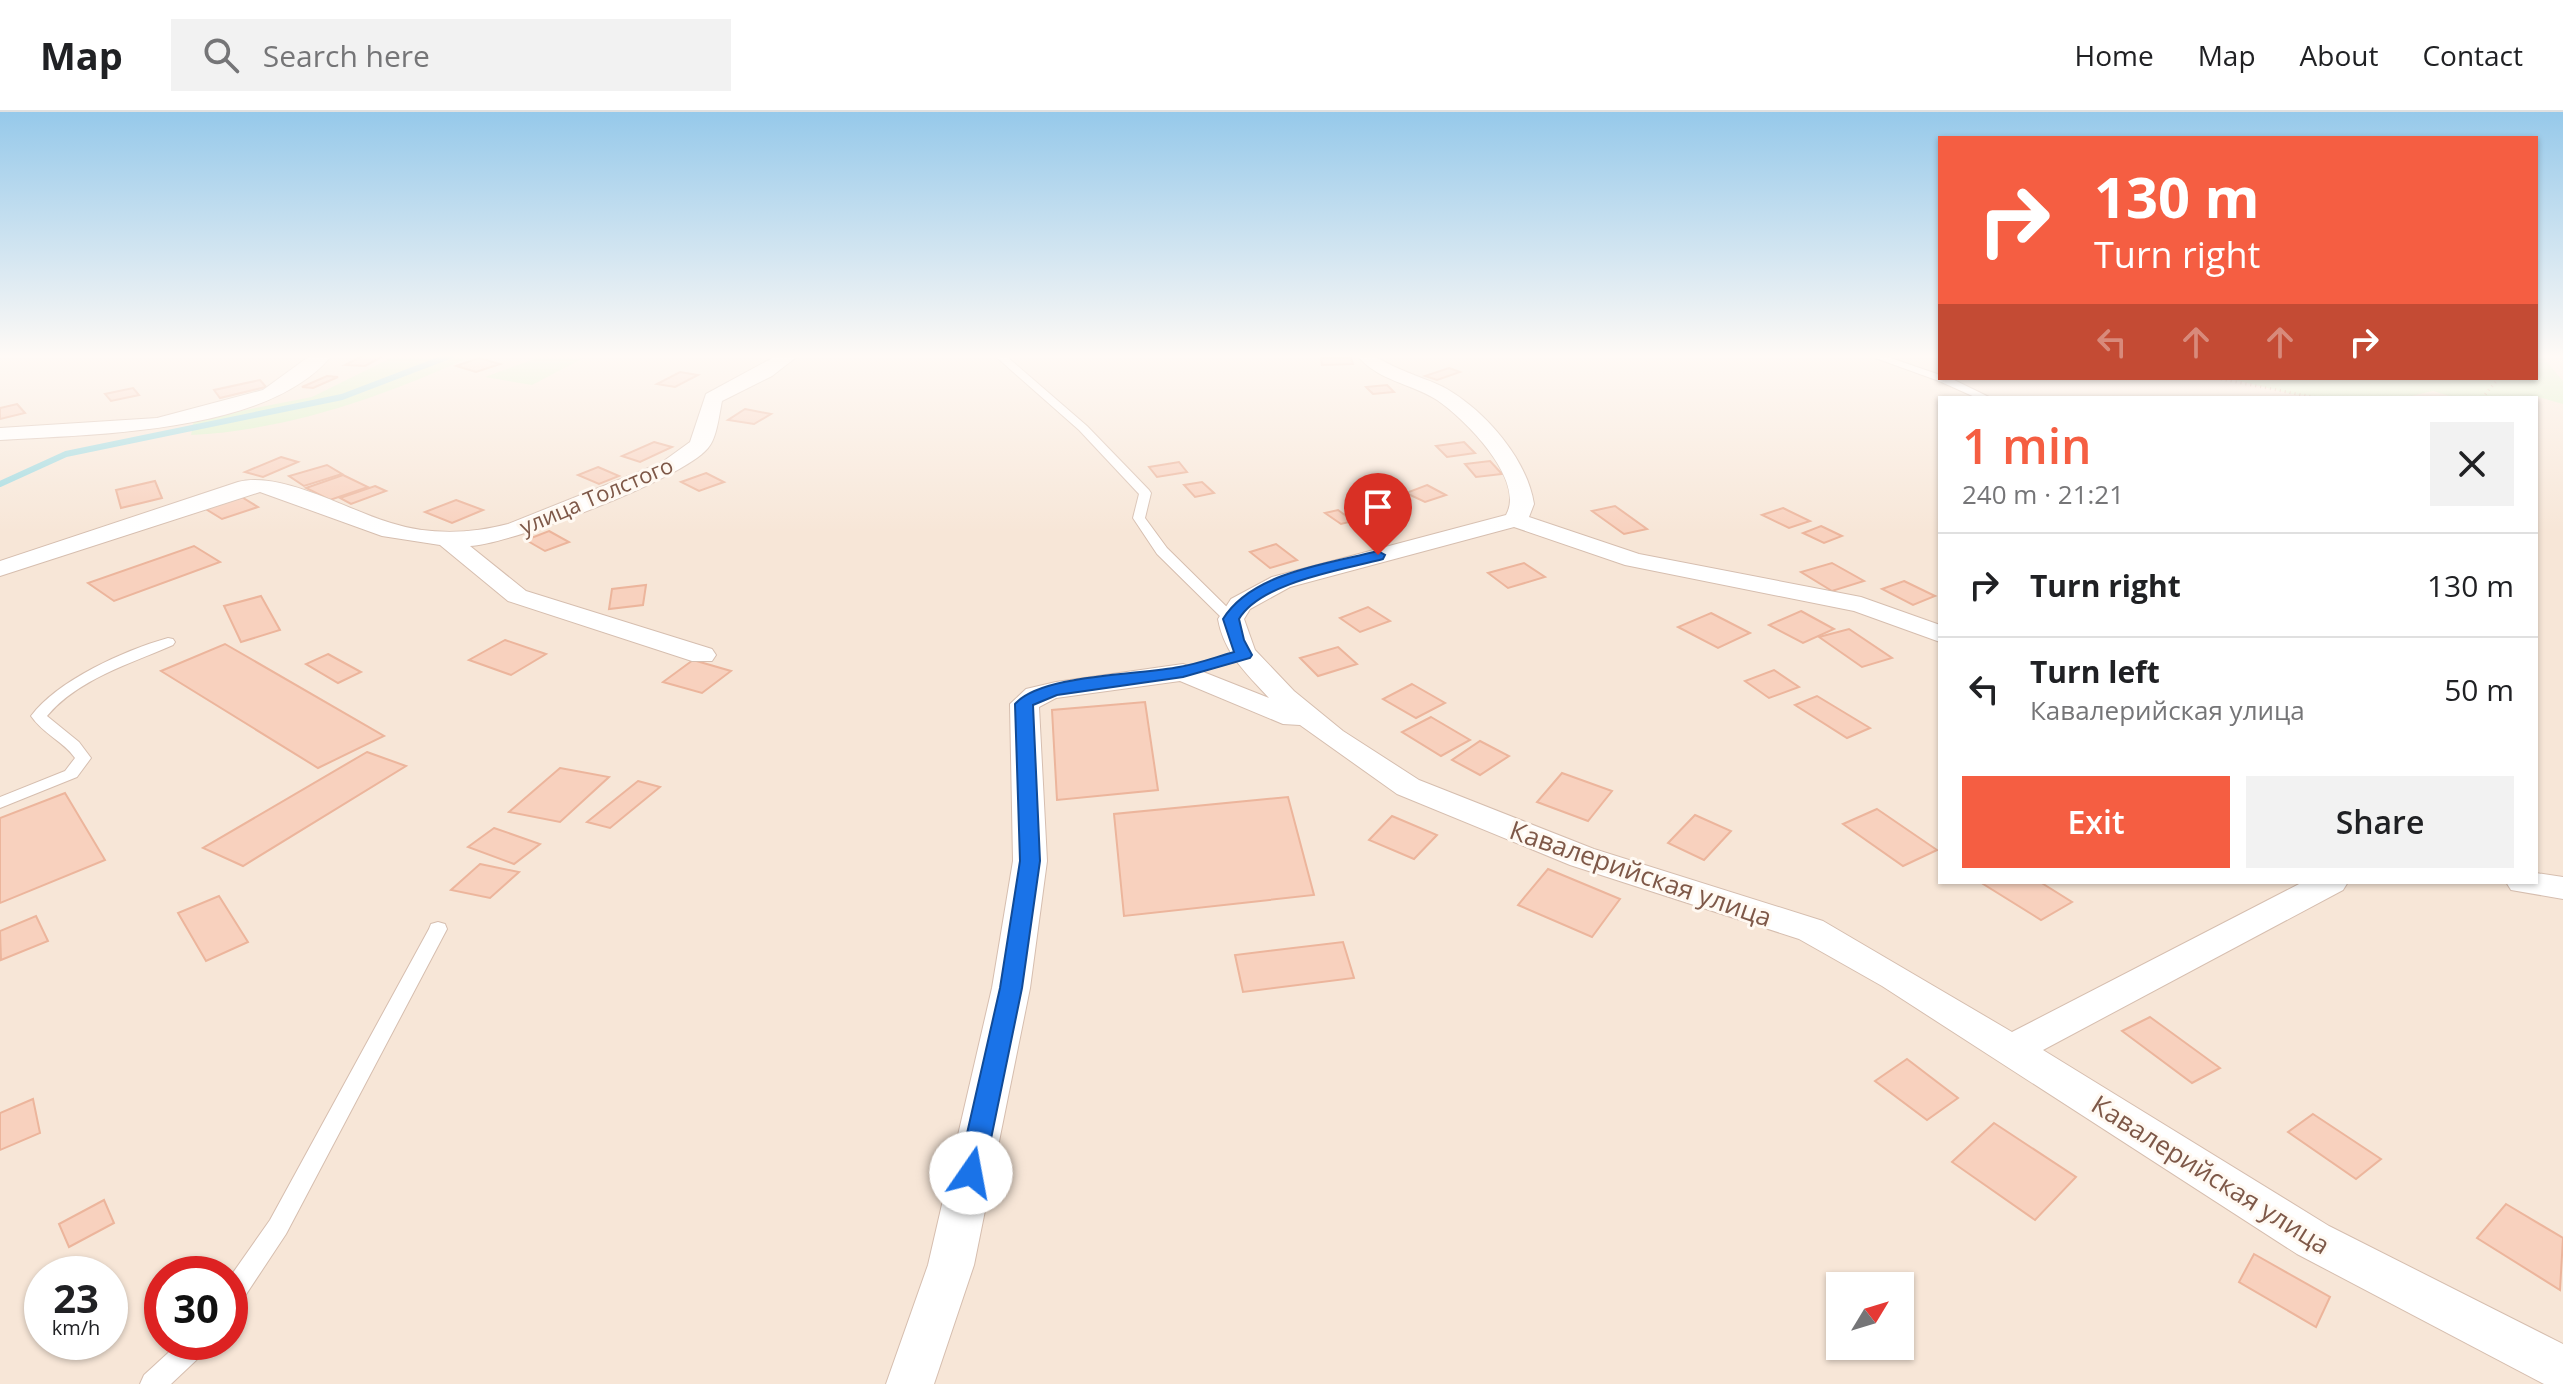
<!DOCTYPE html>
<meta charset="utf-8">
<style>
body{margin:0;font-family:"Open Sans",sans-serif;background:#f2f2f2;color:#202124;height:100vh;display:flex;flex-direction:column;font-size:30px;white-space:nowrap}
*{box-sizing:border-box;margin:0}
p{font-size:26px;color:#757577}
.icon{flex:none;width:44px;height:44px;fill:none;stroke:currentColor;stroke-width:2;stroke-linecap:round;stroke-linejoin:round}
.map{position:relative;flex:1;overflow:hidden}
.details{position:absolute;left:1938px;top:284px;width:600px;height:488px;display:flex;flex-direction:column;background:#fff;border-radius:0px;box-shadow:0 2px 6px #0004}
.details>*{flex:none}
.banner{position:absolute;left:1938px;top:24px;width:600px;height:244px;border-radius:0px;box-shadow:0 2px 6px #0004;background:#f55e42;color:#fff;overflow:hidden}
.needle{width:52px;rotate:52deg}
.buttons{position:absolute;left:1826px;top:1160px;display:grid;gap:16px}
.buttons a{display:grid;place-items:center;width:88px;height:88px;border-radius:0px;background:#fff;box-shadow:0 2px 6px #0004;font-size:40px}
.speed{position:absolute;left:24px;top:1144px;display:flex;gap:16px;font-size:40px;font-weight:700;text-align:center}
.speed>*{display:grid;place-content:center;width:104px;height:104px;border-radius:50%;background:#fff;box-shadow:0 2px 6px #0004;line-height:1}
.speed small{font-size:20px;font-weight:400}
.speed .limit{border:12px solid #d22;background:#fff;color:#111}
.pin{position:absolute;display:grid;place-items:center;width:68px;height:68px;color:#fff;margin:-82px -34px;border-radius:50% 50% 50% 0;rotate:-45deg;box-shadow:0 0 8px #0007}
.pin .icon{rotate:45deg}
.me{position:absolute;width:88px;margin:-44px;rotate:12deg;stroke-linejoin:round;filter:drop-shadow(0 0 6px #0008)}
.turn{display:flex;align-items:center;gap:28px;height:168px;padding:0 24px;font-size:36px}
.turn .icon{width:104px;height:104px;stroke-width:2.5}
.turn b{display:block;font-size:56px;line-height:68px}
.lanes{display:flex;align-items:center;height:76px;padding:0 24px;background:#0003;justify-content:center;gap:40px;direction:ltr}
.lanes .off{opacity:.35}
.round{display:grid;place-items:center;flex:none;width:84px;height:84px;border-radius:0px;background:#f2f2f2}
.head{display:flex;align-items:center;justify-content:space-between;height:136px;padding:0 24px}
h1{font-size:48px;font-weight:600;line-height:60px;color:#f55e42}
.cta{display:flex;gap:16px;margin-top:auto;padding:16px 24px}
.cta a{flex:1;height:92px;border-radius:0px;background:#f55e42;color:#fff;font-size:32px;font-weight:600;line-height:92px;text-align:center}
.cta a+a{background:#f2f2f2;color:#202124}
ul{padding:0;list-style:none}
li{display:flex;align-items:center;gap:24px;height:104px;padding:0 24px;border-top:2px solid #e0e0e0}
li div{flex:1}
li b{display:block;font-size:30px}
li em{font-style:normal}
header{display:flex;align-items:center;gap:48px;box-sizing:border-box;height:112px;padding:0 40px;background:#fff;border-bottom:2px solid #e0e0e0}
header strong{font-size:38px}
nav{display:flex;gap:44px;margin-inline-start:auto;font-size:28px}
.search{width:560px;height:72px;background:#f2f2f2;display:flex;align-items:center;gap:20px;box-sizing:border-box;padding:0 28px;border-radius:0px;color:#757577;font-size:30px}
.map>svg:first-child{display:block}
</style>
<header>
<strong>Map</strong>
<div class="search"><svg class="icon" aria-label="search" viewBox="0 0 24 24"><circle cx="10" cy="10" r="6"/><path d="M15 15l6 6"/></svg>Search here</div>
<nav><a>Home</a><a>Map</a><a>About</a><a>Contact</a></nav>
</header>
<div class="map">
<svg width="2563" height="1272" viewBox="0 0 2563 1272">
<rect width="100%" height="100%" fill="#fff5ea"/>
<path fill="#f7e6d7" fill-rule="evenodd" d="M 0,243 L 1940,243 L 1940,266 L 2536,266 L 2536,243 L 2563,243 L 2563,1272 L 0,1272 ZM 1940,286 L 2536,286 L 2536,770 L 1940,770 ZM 42,1162 L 110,1162 L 110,1230 L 42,1230 ZM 162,1162 L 230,1162 L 230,1230 L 162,1230 ZM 1840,1174 L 1900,1174 L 1900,1234 L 1840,1234 Z"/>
<g fill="#d9efc5">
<path d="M 397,243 L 474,243 C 386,284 289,318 191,323 L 194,308 L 312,285 Z"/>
<polygon points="530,243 589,243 532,273 485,265 534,247"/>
<polygon points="2536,243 2541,243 2563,269 2563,292 2535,284 2456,286 2433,279 2403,286 2334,286 2292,282 2227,266 2536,266"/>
</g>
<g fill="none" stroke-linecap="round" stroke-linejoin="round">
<polyline stroke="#9fd9df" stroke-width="6" points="0,372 66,342 342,285 452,243"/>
</g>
<g fill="#f8d1be" stroke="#ecb59c" stroke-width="2">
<polygon points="364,243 385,243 365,254 345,253"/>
<polygon points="479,246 500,252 476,260 456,254"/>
<polygon points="1321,246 1351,246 1353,252 1322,253"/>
<polygon points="1449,256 1460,260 1437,268 1425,264"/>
<polygon points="680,260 698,263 675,275 657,272"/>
<polygon points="327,264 338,265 313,276 302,275"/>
<polygon points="260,268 266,275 220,286 214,278"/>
<polygon points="1387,273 1394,280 1373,282 1366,275"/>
<polygon points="133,276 139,283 111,289 105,282"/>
<polygon points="17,292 25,301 0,307 0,296"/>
<polygon points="745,297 771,302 754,312 728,308"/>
<polygon points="654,330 672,335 640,350 622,344"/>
<polygon points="1464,330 1475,341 1447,345 1436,334"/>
<polygon points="281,345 298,350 263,365 245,360"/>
<polygon points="1490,349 1502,362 1476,365 1465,352"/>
<polygon points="1179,350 1187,360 1157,365 1149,355"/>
<polygon points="327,353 342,362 304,374 289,364"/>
<polygon points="598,355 619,364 599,372 578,363"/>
<polygon points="706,361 724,370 699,379 681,370"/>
<polygon points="343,363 368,375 330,388 306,376"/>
<polygon points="155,369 162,386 121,396 116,378"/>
<polygon points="1202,370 1214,381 1195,385 1184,373"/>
<polygon points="1427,373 1446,383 1425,390 1406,381"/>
<polygon points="375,374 386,379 351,392 340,386"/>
<polygon points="240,384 258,395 222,407 204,396"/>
<polygon points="456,388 483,398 452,411 425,400"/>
<polygon points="1615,394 1647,417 1624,422 1592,399"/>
<polygon points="1783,396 1810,409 1789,416 1762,403"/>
<polygon points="1338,398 1353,409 1341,412 1325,401"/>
<polygon points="1821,414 1842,424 1824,431 1803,421"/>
<polygon points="549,419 569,430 545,439 526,428"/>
<polygon points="1276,432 1297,448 1270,456 1250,440"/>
<polygon points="194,434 220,450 114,489 88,471"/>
<polygon points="1524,451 1545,465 1508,476 1488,461"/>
<polygon points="1832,451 1864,469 1832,479 1801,460"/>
<polygon points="1904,469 1935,484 1913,493 1882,477"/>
<polygon points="646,473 643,493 609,497 612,477"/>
<polygon points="261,484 280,518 241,530 224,494"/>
<polygon points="1368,495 1390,509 1360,520 1340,506"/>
<polygon points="1801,499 1834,517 1803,531 1769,513"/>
<polygon points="1711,501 1750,521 1718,536 1678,515"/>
<polygon points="1849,517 1892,546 1862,555 1819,525"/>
<polygon points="505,528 546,542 511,563 469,548"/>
<polygon points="225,532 384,624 318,656 161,559"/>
<polygon points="1338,535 1357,552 1318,564 1300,546"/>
<polygon points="328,542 361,560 338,571 306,552"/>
<polygon points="693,548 731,559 702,581 663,570"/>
<polygon points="1774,558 1799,575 1769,586 1745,569"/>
<polygon points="1412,572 1445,591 1416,606 1383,587"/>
<polygon points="1817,584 1870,616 1847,626 1795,593"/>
<polygon points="1145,590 1158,678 1057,688 1052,598"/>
<polygon points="1431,605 1470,628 1441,644 1402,620"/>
<polygon points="1480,629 1509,644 1480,663 1452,648"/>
<polygon points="367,640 406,654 243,754 203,736"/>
<polygon points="560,656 609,665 560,710 509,700"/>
<polygon points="1562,661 1612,679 1588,709 1537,690"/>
<polygon points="638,669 660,675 610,716 587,710"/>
<polygon points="65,681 105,748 0,791 0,706"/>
<polygon points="1288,685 1314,783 1124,804 1114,702"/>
<polygon points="1877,697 1937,738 1903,754 1843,712"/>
<polygon points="1695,703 1731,719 1704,748 1668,731"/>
<polygon points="1392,704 1437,723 1414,747 1369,728"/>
<polygon points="494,716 540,732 514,752 468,735"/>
<polygon points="480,752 519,760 490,786 451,778"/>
<polygon points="1548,757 1620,787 1592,825 1518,793"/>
<polygon points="1980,770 2040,770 2072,790 2041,808"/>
<polygon points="219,784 248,830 206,849 178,801"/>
<polygon points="36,804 48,829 1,848 0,819"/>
<polygon points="1343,830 1354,866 1243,880 1235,843"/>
<polygon points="2150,905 2220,956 2192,971 2122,919"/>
<polygon points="1907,947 1958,986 1927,1008 1875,969"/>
<polygon points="33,987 40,1021 0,1038 0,1001"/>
<polygon points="2313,1002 2381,1047 2356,1067 2288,1020"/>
<polygon points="1994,1011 2076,1065 2035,1108 1952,1050"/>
<polygon points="104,1088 114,1111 69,1135 59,1112"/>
<polygon points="2506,1092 2563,1126 2560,1178 2477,1126"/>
<polygon points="2254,1142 2330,1185 2316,1215 2239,1170"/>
</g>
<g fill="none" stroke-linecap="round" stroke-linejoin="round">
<g stroke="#d6beaf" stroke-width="2">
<g id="lane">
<polygon points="994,243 1005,243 1087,314 1149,378 1151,381 1145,406 1167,436 1236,504 1238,507 1236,510 1226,510 1157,442 1133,406 1139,382 1079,318"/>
<polygon points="1867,243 1882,243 1940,263 1940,266 1950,266 1991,286 1977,286 1939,269"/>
<path d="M 168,526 L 173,527 L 175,530 L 173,533 C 130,552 78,567 47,604 L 79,630 L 91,646 L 77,665 L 0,696 L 0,685 L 65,659 L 75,646 C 63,629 43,622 31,604 C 58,568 125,538 168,526 Z"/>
<polygon points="1244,539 1251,543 1249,546 1183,564 1176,560 1178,557"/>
<polygon points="438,810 445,812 447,817 286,1122 239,1193 230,1196 230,1165 270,1108 429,817 431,812"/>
<polygon points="180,1230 211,1230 207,1238 171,1272 140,1272 144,1263"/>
</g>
</g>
<g stroke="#d6beaf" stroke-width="2">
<g id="street">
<path d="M 311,243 L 332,243 C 269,322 94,322 0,328 L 0,316 L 157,306 L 263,278 Z"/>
<path d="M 778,243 L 799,243 L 772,264 L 722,289 C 719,303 717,326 708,336 C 683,367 511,432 470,434 L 526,479 L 712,537 L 716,543 L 712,549 L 692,549 L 508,489 L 440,433 L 382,424 L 260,380 L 0,464 L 0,449 L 238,370 C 282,359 347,398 391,411 C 429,423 470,422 508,412 L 661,351 L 690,330 L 706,282 Z"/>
<path d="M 1357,243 C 1379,243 1382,250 1402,258 C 1417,265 1433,269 1447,277 C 1486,300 1527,347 1534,392 L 1529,405 L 1639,442 L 1861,485 L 1940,513 L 1940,530 L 1854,499 L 1625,453 L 1514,415 L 1290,475 L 1250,497 L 1244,507 L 1255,538 L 1294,579 L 1343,619 L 1419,668 L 1594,737 L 1823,809 L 2012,920 L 2303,770 L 2348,770 L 2343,778 L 2043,938 L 2329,1114 L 2563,1232 L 2563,1272 L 2544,1272 L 2297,1142 L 1882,874 L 1799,827 L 1570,753 L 1397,682 L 1300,613 L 1283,612 L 1180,569 L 1056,586 L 1039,595 L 1047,749 L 1030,876 L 974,1153 L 934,1272 L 886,1272 L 928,1153 L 992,876 L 1013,749 L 1010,592 L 1026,577 L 1056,570 L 1183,552 L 1269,586 C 1246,561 1224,541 1218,507 L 1231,487 L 1272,465 L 1506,403 C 1526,368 1465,307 1437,288 C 1411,271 1377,269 1357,243 Z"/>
<polygon points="2536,761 2563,765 2563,787 2511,778 2506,770 2536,770"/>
</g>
</g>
<g stroke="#deb49f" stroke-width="3" stroke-dasharray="1 4" stroke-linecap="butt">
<polyline points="2216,266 2318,286"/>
<polyline points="2482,286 2499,266"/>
</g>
<use href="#lane" fill="#fff" fill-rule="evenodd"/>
<use href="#street" fill="#fff" fill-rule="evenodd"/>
</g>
<linearGradient id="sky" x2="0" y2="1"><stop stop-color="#96c9ea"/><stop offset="0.58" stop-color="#fffaf6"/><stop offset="1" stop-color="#fffaf6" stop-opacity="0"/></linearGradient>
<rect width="2563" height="421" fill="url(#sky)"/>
<path fill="#1a73e8" stroke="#114b97" stroke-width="2" d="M 1378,439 L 1385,443 L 1383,447 C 1343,458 1261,470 1239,507 L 1244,528 L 1252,543 L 1250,546 L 1183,565 L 1057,583 L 1033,593 L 1040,749 L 1022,876 L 984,1061 L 980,1068 L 971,1071 L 962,1068 L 958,1061 L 1000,876 L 1020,749 L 1015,592 C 1041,562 1140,563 1179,555 C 1198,552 1216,545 1234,540 L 1223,507 C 1252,460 1328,452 1378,439 Z"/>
<g text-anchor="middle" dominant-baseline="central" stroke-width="6" stroke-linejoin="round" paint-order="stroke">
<g font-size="22" fill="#7e5848" stroke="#fff9f2">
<text transform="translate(596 383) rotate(-23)">улица Толстого</text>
</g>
<g font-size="26" fill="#7e5848" stroke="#fff9f2">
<text transform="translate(1641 761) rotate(19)">Кавалерийская улица</text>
<text transform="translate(2211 1062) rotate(32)">Кавалерийская улица</text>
</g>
</g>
</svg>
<div class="buttons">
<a><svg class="needle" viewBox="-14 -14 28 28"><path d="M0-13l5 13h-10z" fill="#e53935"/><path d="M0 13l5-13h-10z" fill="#757577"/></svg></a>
</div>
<div class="speed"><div>23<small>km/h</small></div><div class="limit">30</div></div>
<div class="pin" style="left:1378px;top:443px;background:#d93025"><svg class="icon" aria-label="arrive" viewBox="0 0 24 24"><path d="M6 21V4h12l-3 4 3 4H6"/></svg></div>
<svg class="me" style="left:971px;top:1061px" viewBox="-20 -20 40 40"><circle r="19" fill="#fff"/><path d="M0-13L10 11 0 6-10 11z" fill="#1a73e8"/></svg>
<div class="banner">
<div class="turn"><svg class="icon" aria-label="right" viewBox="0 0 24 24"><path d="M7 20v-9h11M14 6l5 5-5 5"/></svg><div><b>130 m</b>Turn right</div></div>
<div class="lanes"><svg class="icon off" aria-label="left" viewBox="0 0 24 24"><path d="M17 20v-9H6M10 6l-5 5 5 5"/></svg><svg class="icon off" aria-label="ahead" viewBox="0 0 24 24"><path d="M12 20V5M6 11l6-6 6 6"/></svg><svg class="icon off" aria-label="ahead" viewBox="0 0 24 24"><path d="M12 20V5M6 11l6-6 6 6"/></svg><svg class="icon" aria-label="right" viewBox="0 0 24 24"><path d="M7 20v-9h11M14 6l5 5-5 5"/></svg></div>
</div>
<section class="details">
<div class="head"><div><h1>1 min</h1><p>240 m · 21:21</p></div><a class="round"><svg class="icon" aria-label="close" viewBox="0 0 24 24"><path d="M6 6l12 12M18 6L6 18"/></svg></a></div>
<ul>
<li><svg class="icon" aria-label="right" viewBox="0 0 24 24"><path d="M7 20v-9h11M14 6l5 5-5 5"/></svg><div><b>Turn right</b></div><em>130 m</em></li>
<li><svg class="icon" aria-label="left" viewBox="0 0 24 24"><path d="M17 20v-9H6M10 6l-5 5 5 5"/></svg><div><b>Turn left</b><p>Кавалерийская улица</p></div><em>50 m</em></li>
</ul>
<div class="cta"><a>Exit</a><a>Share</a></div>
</section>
</div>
